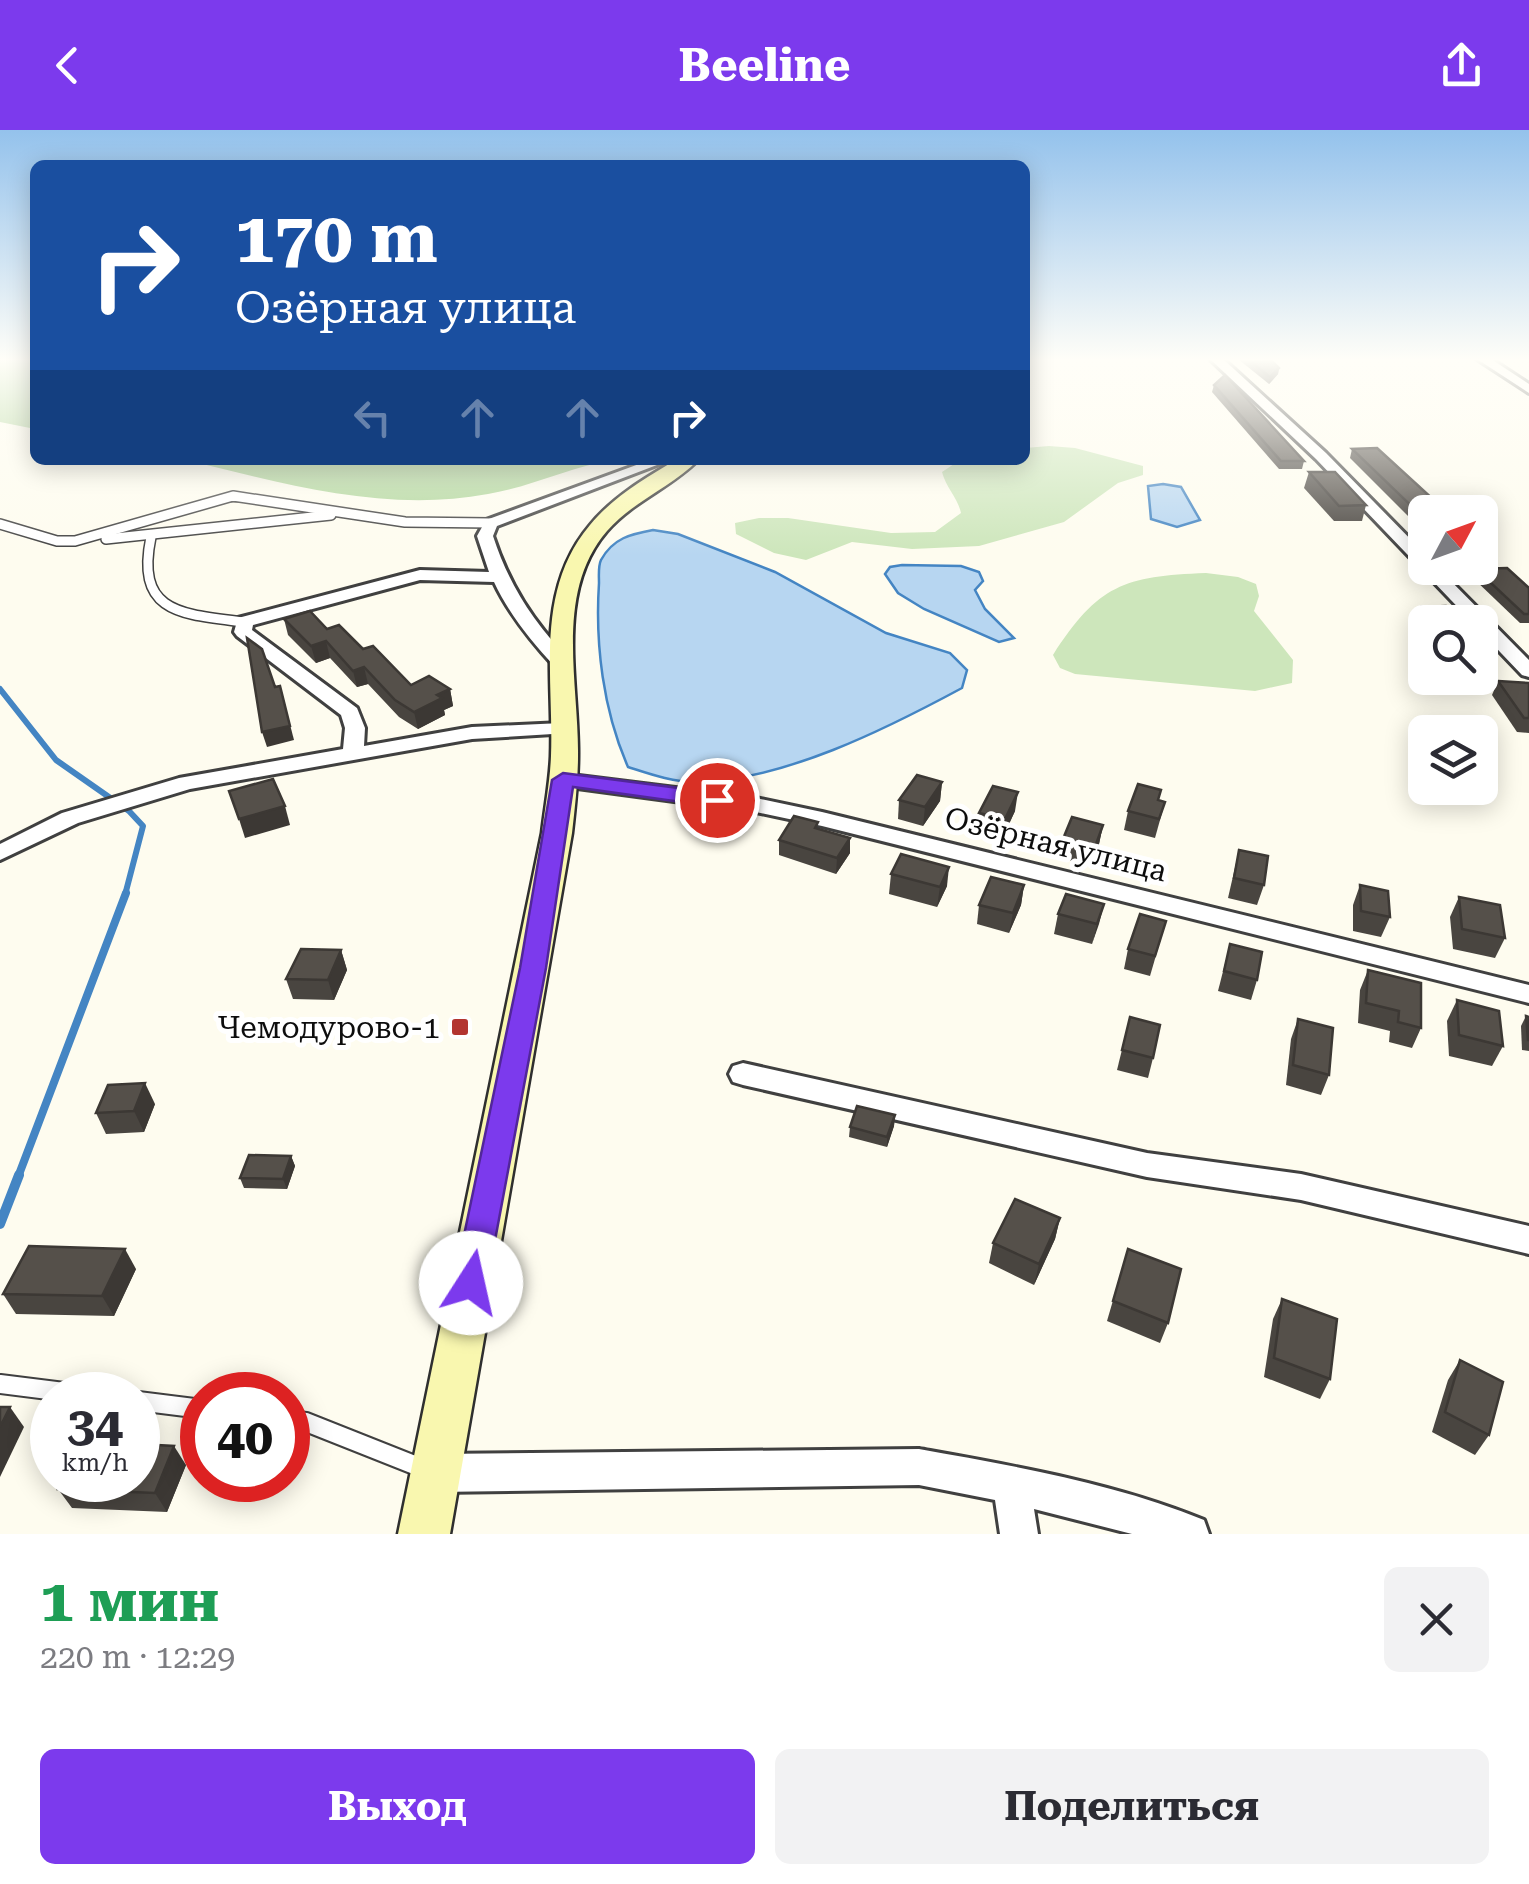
<!DOCTYPE html>
<html lang="ru">
<meta charset="utf-8">
<style>
body{margin:0;font-family:"Roboto Serif",serif;background:#f2f2f3;color:#2b2b33;height:100vh;display:flex;flex-direction:column;font-size:38px;white-space:nowrap}
*{box-sizing:border-box;margin:0}
p{font-size:32px;color:#7c7c81}
.icon{flex:none;width:55px;height:55px;fill:none;stroke:currentColor;stroke-width:2;stroke-linecap:round;stroke-linejoin:round}
.map{position:relative;height:1404px;overflow:hidden}
.side{display:flex;flex-direction:column;background:#fff;flex:1}
.side>*{flex:none}
.banner{position:absolute;left:30px;top:30px;width:1000px;height:305px;border-radius:15px;box-shadow:0 5px 25px #0003;background:#1a4fa0;color:#fff;overflow:hidden}
.needle{width:65px;rotate:49deg}
.controls{position:absolute;left:1408px;top:365px;display:grid;gap:20px}
.controls a{display:grid;place-items:center;width:90px;height:90px;border-radius:15px;background:#fff;box-shadow:0 5px 25px #0003;font-size:50px}
.speed{position:absolute;left:30px;top:1242px;display:flex;gap:20px;font-size:50px;font-weight:700;text-align:center}
.speed>*{display:grid;place-content:center;width:130px;height:130px;border-radius:50%;background:#fff;box-shadow:0 5px 25px #0003;line-height:1}
.speed small{font-size:25px;font-weight:400}
.speed .limit{border:15px solid #d22;background:#fff;color:#111}
.pin{position:absolute;display:grid;place-items:center;width:85px;height:85px;color:#fff;margin:-42px;border:5px solid #fff;border-radius:50%;box-shadow:0 2px 10px #0007}
.me{position:absolute;width:110px;margin:-55px;rotate:10deg;stroke-linejoin:round;filter:drop-shadow(0 0 8px #0008)}
.turn{display:flex;align-items:center;gap:35px;height:210px;padding:0 40px;font-size:45px}
.turn .icon{width:130px;height:130px;stroke-width:2.5}
.turn b{display:block;font-size:70px;line-height:85px}
.lanes{display:flex;align-items:center;height:95px;padding:0 40px;background:#0003;justify-content:center;gap:50px;direction:ltr}
.lanes .off{opacity:.35}
.round{display:grid;place-items:center;flex:none;width:105px;height:105px;border-radius:15px;background:#f2f2f3}
.head{display:flex;align-items:center;justify-content:space-between;height:170px;padding:0 40px}
h1{font-size:60px;font-weight:700;line-height:75px;color:#1e9e55}
.primary-button{display:flex;gap:20px;margin-top:auto;padding:20px 40px}
.primary-button a{flex:1;height:115px;border-radius:15px;background:#7c3aed;color:#fff;font-size:40px;font-weight:700;line-height:115px;text-align:center}
.primary-button a+a{background:#f2f2f3;color:#2b2b33}
header{display:flex;justify-content:space-between;align-items:center;height:130px;padding:0 40px;background:#7c3aed;color:#fff;font-size:45px;font-weight:700}
.map>svg:first-child{display:block}
</style>
<header><svg class="icon" aria-label="back" viewBox="0 0 24 24"><path d="M15 5l-7 7 7 7"/></svg>Beeline<svg class="icon" aria-label="share" viewBox="0 0 24 24"><path d="M12 15V3M7 8l5-5 5 5M5 13v7h14v-7"/></svg></header>
<div class="map">
<svg width="1529" height="1404" viewBox="0 0 1529 1404">
<rect width="100%" height="100%" fill="#fefcef"/>
<g fill="#cde6bb">
<path d="M 1049,316 L 1075,318 L 1143,336 L 1143,345 L 1118,353 L 1064,392 L 979,416 L 912,419 L 852,412 L 806,430 L 774,423 L 736,404 L 735,393 L 759,388 L 788,388 L 891,403 L 935,402 L 961,383 C 958,368 946,358 942,342 L 960,330 L 1025,330 L 1025,318 Z"/>
<path d="M 1206,443 L 1238,447 L 1256,454 L 1259,466 L 1254,481 L 1293,530 L 1292,553 L 1255,561 L 1075,544 L 1060,538 L 1053,525 C 1098,455 1124,446 1206,443 Z"/>
</g>
<g fill="#b0d59b">
<polygon points="0,229 35,229 35,299 0,292"/>
<path d="M 186,330 L 614,330 C 572,336 531,357 488,364 C 385,383 286,354 186,330 Z"/>
</g>
<g fill="#b7d6f1" stroke="#4485c3" stroke-width="2.5">
<polygon points="1163,354 1181,357 1200,390 1177,397 1151,389 1148,356"/>
<path d="M 653,400 L 678,404 L 775,442 L 886,503 L 950,523 L 967,540 L 962,558 C 886,599 783,651 695,652 C 672,652 650,644 628,637 C 603,580 595,514 599,453 C 599,445 598,436 601,430 C 613,408 631,404 653,400 Z"/>
<polygon points="902,435 961,436 979,442 983,451 975,460 985,479 1014,508 999,512 924,479 898,463 885,444 890,437"/>
</g>
<g fill="none" stroke-linecap="round" stroke-linejoin="round">
<polyline stroke="#4485c3" stroke-width="6" points="0,559 56,630 129,681 143,696 125,765"/>
<polyline stroke="#4485c3" stroke-width="8" points="18,1047 126,763"/>
<polyline stroke="#4485c3" stroke-width="10" points="0,1094 19,1045"/>
<g stroke="#404040" stroke-width="9">
<polyline id="lane-far2" points="226,368 247,368"/>
</g>
<g stroke="#404040" stroke-width="12">
<g id="lane-far1">
<polyline points="0,394 57,411 75,411 233,366 405,392 491,393"/>
<path d="M 151,407 C 135,484 182,484 244,492"/>
<polyline points="106,409 331,385"/>
</g>
</g>
<g stroke="#404040" stroke-width="22">
<g id="lane">
<polyline points="0,1254 88,1265"/>
<polyline points="138,1271 202,1279"/>
<polyline points="288,1290 306,1292 427,1340"/>
</g>
</g>
<g stroke="#404040" stroke-width="6">
<g id="street">
<polygon points="1210,229 1223,229 1326,323 1425,424 1425,438 1438,438 1529,530 1529,547 1522,545 1480,501 1480,492 1472,492 1316,329"/>
<polygon points="1477,229 1491,229 1529,254 1529,263"/>
<path d="M 650,330 L 670,330 L 497,396 L 493,406 C 509,455 533,492 569,529 L 569,537 L 555,537 C 531,511 509,484 494,452 L 420,450 L 253,495 L 252,500 L 357,578 L 365,598 L 364,616 L 472,597 L 562,593 L 569,595 L 572,599 L 569,603 L 472,609 L 190,659 L 78,693 L 0,730 L 0,714 L 62,683 L 179,648 L 343,619 L 345,598 L 341,585 L 237,506 L 234,502 L 238,488 L 420,440 L 489,442 L 477,406 L 486,390 Z"/>
<polygon points="563,644 756,668 822,682 1529,855 1529,873 822,696 756,682 555,655 552,650"/>
<polygon points="743,933 1147,1023 1301,1044 1529,1096 1529,1124 1301,1070 1147,1047 743,955 733,952 729,944 733,936"/>
<path d="M 919,1319 C 1014,1336 1114,1353 1204,1390 L 1209,1404 L 1132,1404 L 1034,1379 L 1038,1404 L 1000,1404 L 995,1370 L 919,1355 L 436,1362 L 423,1356 L 417,1343 L 423,1330 L 436,1324 Z"/>
</g>
</g>
<g stroke="#2f2f2f" stroke-width="5">
<path id="secondary" d="M 676,330 L 698,330 C 672,357 633,371 607,401 C 554,462 579,553 578,626 C 578,651 575,677 572,703 L 450,1404 L 398,1404 L 542,703 C 545,677 550,652 551,626 C 554,547 534,461 590,395 C 613,367 645,348 676,330 Z"/>
</g>
<use href="#lane-far2" stroke="#fff" stroke-width="6"/>
<use href="#lane-far1" stroke="#fff" stroke-width="9"/>
<use href="#lane" stroke="#fff" stroke-width="18"/>
<use href="#street" fill="#fff" fill-rule="evenodd"/>
<use href="#secondary" fill="#f9f7af" fill-rule="evenodd"/>
</g>
<g fill="#494540">
<polygon points="1238,229 1270,229 1279,238 1278,244 1269,254"/>
<polygon points="1025,247 1030,256 1029,266 1025,266"/>
<polygon points="1214,255 1304,331 1302,339 1279,339 1212,262"/>
<polygon points="1352,319 1425,382 1425,403 1350,328"/>
<polygon points="1309,342 1366,375 1362,391 1334,391 1304,358"/>
<polygon points="1476,439 1529,458 1529,493 1520,493 1473,448"/>
<polygon points="1423,477 1460,492 1425,492 1425,499 1418,491"/>
<polygon points="284,489 327,499 363,519 411,555 450,559 453,576 444,580 445,585 418,599 399,587 368,554 357,557 330,528 316,533 288,505"/>
<polygon points="1480,515 1489,525 1483,540 1480,540"/>
<polygon points="1498,551 1529,553 1529,603 1517,602 1492,565"/>
<polygon points="942,652 940,671 923,696 898,689 899,670"/>
<polygon points="1159,670 1165,672 1155,708 1124,700 1128,681"/>
<polygon points="1015,681 1002,709 977,702 979,683"/>
<polygon points="1103,695 1099,714 1091,736 1060,728 1063,709"/>
<polygon points="850,708 850,723 836,744 779,725 779,710"/>
<polygon points="1239,720 1264,755 1257,775 1228,768"/>
<polygon points="891,744 947,756 937,777 889,764"/>
<polygon points="1024,755 1021,775 1009,803 977,794 979,775"/>
<polygon points="1360,755 1390,787 1381,807 1353,801 1353,775"/>
<polygon points="1459,767 1505,808 1495,828 1453,819 1450,787"/>
<polygon points="1104,774 1092,814 1054,804 1058,784"/>
<polygon points="1166,791 1150,846 1124,839 1128,819"/>
<polygon points="1230,814 1257,850 1251,870 1218,861"/>
<polygon points="341,820 347,840 334,870 293,869 286,849"/>
<polygon points="1368,840 1421,898 1412,918 1389,912 1390,901 1358,893 1360,860"/>
<polygon points="1457,870 1503,916 1492,936 1449,926 1447,891"/>
<polygon points="1526,886 1529,887 1529,921 1522,920 1521,896"/>
<polygon points="1130,887 1153,928 1148,948 1117,940"/>
<polygon points="1298,889 1329,945 1321,965 1286,955 1291,909"/>
<polygon points="155,974 144,1002 106,1004 96,983"/>
<polygon points="895,985 894,996 887,1017 849,1007 850,997"/>
<polygon points="291,1026 295,1036 287,1059 244,1058 240,1048"/>
<polygon points="1060,1088 1055,1109 1034,1155 989,1133 993,1113"/>
<polygon points="1128,1119 1168,1193 1160,1213 1107,1191"/>
<polygon points="136,1139 114,1186 16,1184 3,1164"/>
<polygon points="1282,1169 1330,1249 1320,1269 1264,1247 1273,1189"/>
<polygon points="1460,1230 1489,1305 1475,1325 1432,1302 1448,1250"/>
<polygon points="138,1289 149,1308 146,1314 186,1335 167,1382 72,1378 58,1359"/>
</g>
<g fill="#3c3834">
<polygon points="1279,238 1278,244 1269,254 1270,247"/>
<polygon points="326,511 330,528 316,533 311,516"/>
<polygon points="364,537 368,554 357,557 353,541"/>
<polygon points="280,556 294,610 267,617 262,602"/>
<polygon points="450,559 453,576 444,580 445,585 418,599 414,582 437,565"/>
<polygon points="942,652 940,671 923,696 925,677"/>
<polygon points="1018,662 1015,681 1002,709 1005,689"/>
<polygon points="285,676 290,695 245,708 239,689"/>
<polygon points="1103,695 1099,714 1091,736 1095,717"/>
<polygon points="850,708 850,723 836,744 837,728"/>
<polygon points="949,737 947,756 937,777 940,757"/>
<polygon points="1024,755 1021,775 1009,803 1013,783"/>
<polygon points="1104,774 1099,794 1092,814 1097,794"/>
<polygon points="341,820 347,840 334,870 328,850"/>
<polygon points="145,953 155,974 144,1002 134,981"/>
<polygon points="895,985 894,996 887,1017 887,1007"/>
<polygon points="291,1026 295,1036 287,1059 283,1049"/>
<polygon points="1060,1088 1055,1109 1034,1155 1039,1134"/>
<polygon points="125,1119 136,1139 114,1186 102,1166"/>
<polygon points="10,1277 24,1297 0,1347 0,1297"/>
<polygon points="138,1289 149,1308 139,1332 138,1330"/>
<polygon points="174,1316 186,1335 167,1382 155,1363"/>
</g>
<g fill="#55504a" stroke="#3c3834" stroke-width="2.5">
<polygon points="1248,229 1270,229 1279,238 1270,247"/>
<polygon points="1225,245 1304,331 1281,331 1214,255"/>
<polygon points="1377,318 1447,382 1425,382 1425,389 1352,319"/>
<polygon points="1309,342 1335,342 1366,375 1339,376"/>
<polygon points="1507,438 1529,458 1529,484 1524,484 1476,439"/>
<polygon points="1446,476 1460,492 1438,492 1423,477"/>
<polygon points="310,481 327,499 339,495 363,519 373,516 411,555 429,546 450,559 437,565 442,568 414,582 395,570 364,537 353,541 326,511 311,516 284,489"/>
<polygon points="247,508 262,519 275,557 280,556 290,596 262,602"/>
<polygon points="1480,515 1489,525 1480,525"/>
<polygon points="1498,551 1529,553 1529,588 1524,588"/>
<polygon points="917,645 942,652 925,677 899,670"/>
<polygon points="273,649 285,676 239,689 229,661"/>
<polygon points="1138,654 1161,660 1158,670 1165,672 1159,689 1128,681"/>
<polygon points="993,656 1018,662 1005,689 979,683"/>
<polygon points="794,686 818,692 815,698 850,708 837,728 779,710"/>
<polygon points="1072,687 1103,695 1095,717 1063,709"/>
<polygon points="1239,720 1268,726 1264,755 1234,748"/>
<polygon points="901,724 949,737 940,757 891,744"/>
<polygon points="991,747 1024,755 1013,783 979,775"/>
<polygon points="1360,755 1388,761 1390,787 1361,781"/>
<polygon points="1066,764 1104,774 1097,794 1058,784"/>
<polygon points="1459,767 1500,775 1505,808 1462,799"/>
<polygon points="1140,784 1166,791 1155,826 1128,819"/>
<polygon points="1230,814 1262,822 1257,850 1224,841"/>
<polygon points="301,819 341,820 328,850 286,849"/>
<polygon points="1368,840 1421,853 1421,898 1398,892 1399,881 1366,873"/>
<polygon points="1457,870 1499,881 1503,916 1459,905"/>
<polygon points="1526,886 1529,887 1529,910 1528,910"/>
<polygon points="1130,887 1160,895 1153,928 1122,920"/>
<polygon points="1298,889 1333,898 1329,945 1293,935"/>
<polygon points="145,953 134,981 96,983 108,955"/>
<polygon points="857,976 895,985 887,1007 850,997"/>
<polygon points="249,1025 291,1026 283,1049 240,1048"/>
<polygon points="1015,1069 1060,1088 1039,1134 993,1113"/>
<polygon points="29,1116 125,1119 102,1166 3,1164"/>
<polygon points="1128,1119 1181,1139 1168,1193 1113,1171"/>
<polygon points="1282,1169 1337,1189 1330,1249 1274,1228"/>
<polygon points="1460,1230 1503,1252 1489,1305 1445,1282"/>
<polygon points="0,1277 10,1277 0,1297"/>
<polygon points="138,1314 174,1316 155,1363 58,1359 62,1350 138,1350"/>
</g>
<linearGradient id="sky" x2="0" y2="1"><stop stop-color="#94c2ec"/><stop offset="0.54" stop-color="#fffef8"/><stop offset="1" stop-color="#fffef8" stop-opacity="0"/></linearGradient>
<rect width="1529" height="425" fill="url(#sky)"/>
<polygon fill="#7c3aed" stroke="#51269a" stroke-width="2.5" points="563,643 717,663 728,670 717,677 573,657 546,838 487,1153 482,1163 471,1168 459,1163 454,1153 520,838 552,650"/>
<rect fill="#b33530" stroke="#fff" stroke-width="4" x="450" y="887" width="20" height="20" rx="5"/>
<g text-anchor="middle" dominant-baseline="central" stroke-width="10" stroke-linejoin="round" paint-order="stroke">
<g font-size="30" fill="#0d0d0d" stroke="#fff">
<text transform="translate(1056 714) rotate(14)">Озёрная улица</text>
</g>
<g font-size="30" fill="#0d0d0d" stroke="#fff" text-anchor="end">
<text x="440" y="897">Чемодурово-1</text>
</g>
</g>
</svg>
<div class="controls">
<a><svg class="needle" viewBox="-14 -14 28 28"><path d="M0-13l5 13h-10z" fill="#e53935"/><path d="M0 13l5-13h-10z" fill="#7c7c81"/></svg></a>
<a><svg class="icon" aria-label="search" viewBox="0 0 24 24"><circle cx="10" cy="10" r="6"/><path d="M15 15l6 6"/></svg></a>
<a><svg class="icon" aria-label="layers" viewBox="0 0 24 24"><path d="M12 4l9 5-9 5-9-5zM3 14l9 5 9-5"/></svg></a>
</div>
<div class="speed"><div>34<small>km/h</small></div><div class="limit">40</div></div>
<div class="pin" style="left:717px;top:670px;background:#d93025"><svg class="icon" aria-label="arrive" viewBox="0 0 24 24"><path d="M6 21V4h12l-3 4 3 4H6"/></svg></div>
<svg class="me" style="left:471px;top:1153px" viewBox="-20 -20 40 40"><circle r="19" fill="#fff"/><path d="M0-13L10 11 0 6-10 11z" fill="#7c3aed"/></svg>
<div class="banner">
<div class="turn"><svg class="icon" aria-label="right" viewBox="0 0 24 24"><path d="M7 20v-9h11M14 6l5 5-5 5"/></svg><div><b>170 m</b>Озёрная улица</div></div>
<div class="lanes"><svg class="icon off" aria-label="left" viewBox="0 0 24 24"><path d="M17 20v-9H6M10 6l-5 5 5 5"/></svg><svg class="icon off" aria-label="ahead" viewBox="0 0 24 24"><path d="M12 20V5M6 11l6-6 6 6"/></svg><svg class="icon off" aria-label="ahead" viewBox="0 0 24 24"><path d="M12 20V5M6 11l6-6 6 6"/></svg><svg class="icon" aria-label="right" viewBox="0 0 24 24"><path d="M7 20v-9h11M14 6l5 5-5 5"/></svg></div>
</div>
</div>
<section class="side">
<div class="head"><div><h1>1 мин</h1><p>220 m · 12:29</p></div><a class="round"><svg class="icon" aria-label="close" viewBox="0 0 24 24"><path d="M6 6l12 12M18 6L6 18"/></svg></a></div>
<div class="primary-button"><a>Выход</a><a>Поделиться</a></div>
</section>
